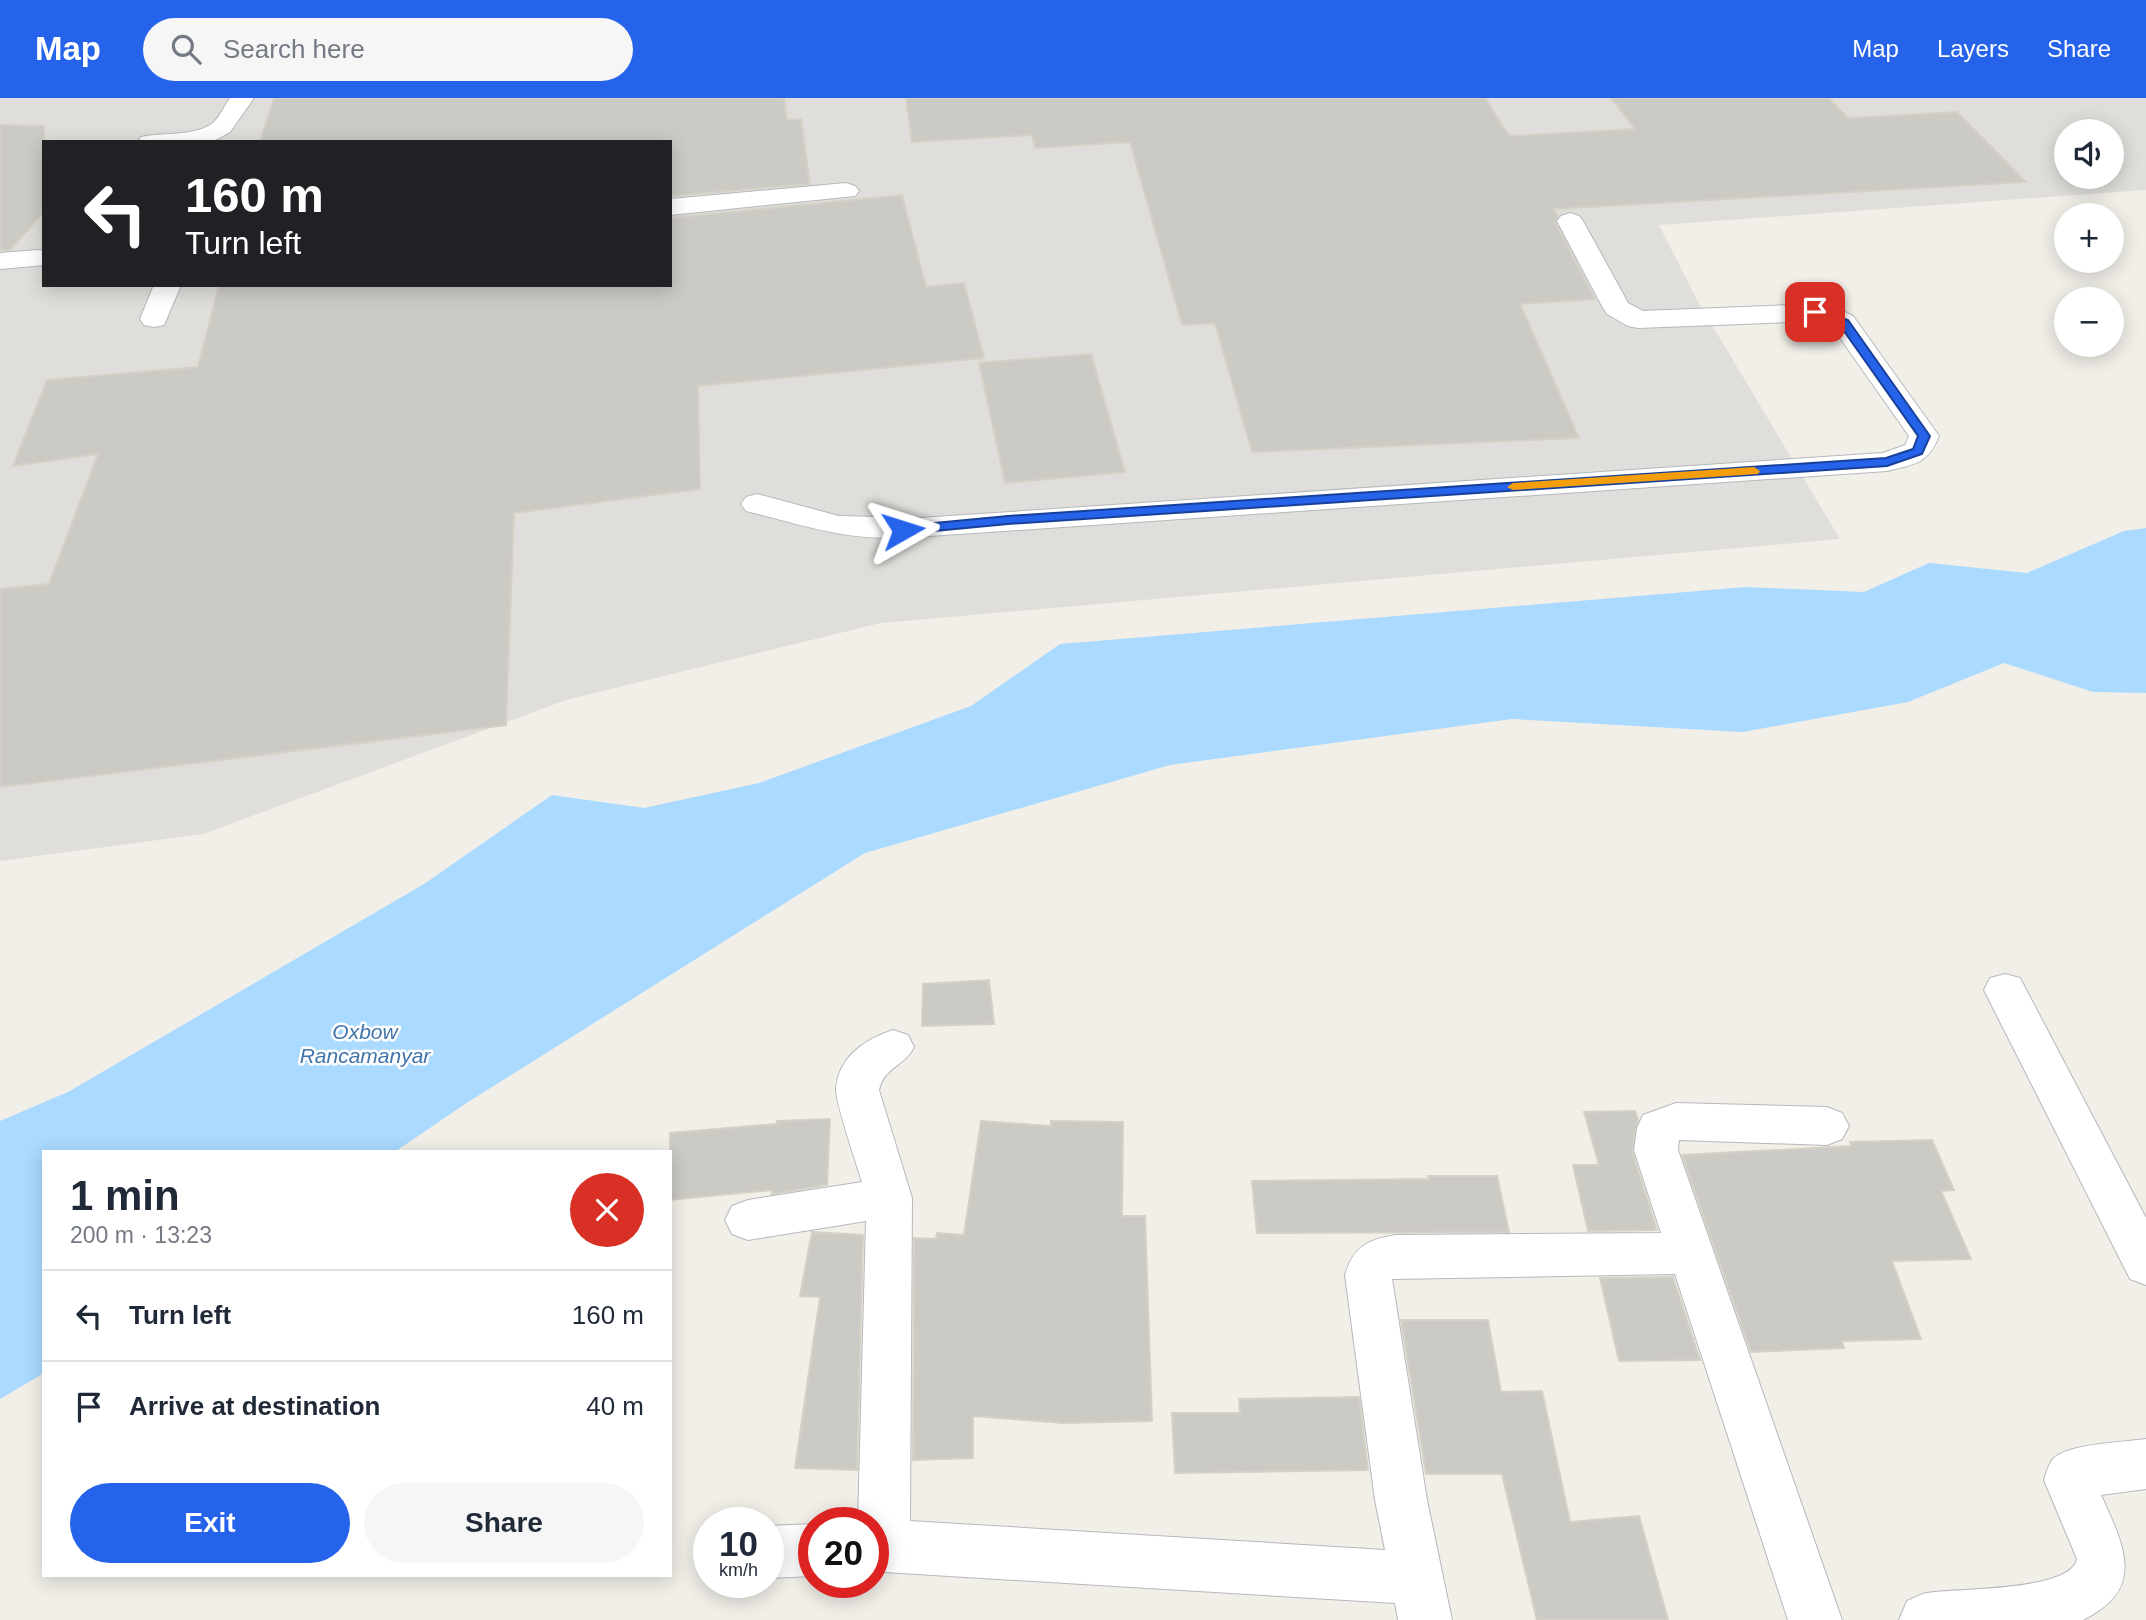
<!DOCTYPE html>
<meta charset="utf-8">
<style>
body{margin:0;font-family:Helvetica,sans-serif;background:#f6f6f7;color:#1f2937;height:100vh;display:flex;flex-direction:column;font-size:26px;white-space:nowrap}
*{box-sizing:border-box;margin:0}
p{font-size:23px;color:#747a83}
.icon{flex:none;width:38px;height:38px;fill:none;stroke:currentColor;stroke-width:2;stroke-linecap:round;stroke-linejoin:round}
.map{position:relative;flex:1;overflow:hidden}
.drawer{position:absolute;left:42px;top:1052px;width:630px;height:427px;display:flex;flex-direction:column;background:#fff;border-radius:0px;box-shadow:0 4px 18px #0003}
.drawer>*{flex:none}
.hud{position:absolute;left:42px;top:42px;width:630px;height:147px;border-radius:0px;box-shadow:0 4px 18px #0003;background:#202124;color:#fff;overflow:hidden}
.controls{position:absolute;left:2054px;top:21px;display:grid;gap:14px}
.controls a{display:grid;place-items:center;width:70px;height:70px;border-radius:50%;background:#fff;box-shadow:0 4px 18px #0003;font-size:35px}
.speed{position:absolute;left:693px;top:1409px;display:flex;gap:14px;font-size:35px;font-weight:700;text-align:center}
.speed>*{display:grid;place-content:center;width:91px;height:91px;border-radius:50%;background:#fff;box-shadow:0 4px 18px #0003;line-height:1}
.speed small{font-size:18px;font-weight:400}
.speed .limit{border:10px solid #d22;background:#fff;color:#111}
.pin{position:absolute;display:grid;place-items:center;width:60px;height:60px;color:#fff;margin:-30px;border-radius:14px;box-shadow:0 4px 10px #0006}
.me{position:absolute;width:77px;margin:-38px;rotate:84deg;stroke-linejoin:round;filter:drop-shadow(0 0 5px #0008)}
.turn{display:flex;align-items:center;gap:24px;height:147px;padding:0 28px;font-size:32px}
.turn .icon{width:91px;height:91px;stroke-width:2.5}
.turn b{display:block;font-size:49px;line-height:60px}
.round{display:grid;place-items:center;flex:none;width:74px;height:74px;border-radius:37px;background:#f6f6f7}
.head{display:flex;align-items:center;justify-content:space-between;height:119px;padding:0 28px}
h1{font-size:42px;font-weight:600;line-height:52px}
.cta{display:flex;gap:14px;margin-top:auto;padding:14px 28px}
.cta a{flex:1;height:80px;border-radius:42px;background:#2563eb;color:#fff;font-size:28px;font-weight:600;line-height:80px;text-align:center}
.cta a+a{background:#f6f6f7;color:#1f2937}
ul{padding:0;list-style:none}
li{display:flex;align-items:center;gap:21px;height:91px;padding:0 28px;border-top:2px solid #e0e1e3}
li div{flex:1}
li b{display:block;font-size:26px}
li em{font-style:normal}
header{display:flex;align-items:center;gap:42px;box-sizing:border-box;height:98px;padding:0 35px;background:#2563eb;color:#fff}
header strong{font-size:33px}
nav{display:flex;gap:38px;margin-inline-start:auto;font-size:24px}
.search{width:490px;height:63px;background:#f6f6f7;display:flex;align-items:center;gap:18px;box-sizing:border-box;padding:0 24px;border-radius:38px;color:#747a83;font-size:26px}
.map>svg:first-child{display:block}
</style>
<header>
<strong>Map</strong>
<div class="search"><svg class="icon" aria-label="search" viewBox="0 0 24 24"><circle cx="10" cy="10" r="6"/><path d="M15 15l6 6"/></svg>Search here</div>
<nav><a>Map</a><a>Layers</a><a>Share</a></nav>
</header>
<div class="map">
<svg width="2146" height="1522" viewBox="0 0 2146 1522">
<rect width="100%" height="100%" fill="#f1efe8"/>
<path fill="#e0deda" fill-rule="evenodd" d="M 0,0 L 2146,0 L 2146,92 L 1659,127 L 1697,202 L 1840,441 L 881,525 L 566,602 L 203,736 L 0,763 ZM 2067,33 L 2112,33 L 2112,79 L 2067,79 ZM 44,44 L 670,44 L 670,187 L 44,187 Z"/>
<polygon fill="#aadaff" points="2146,430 2146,595 2093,594 2004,565 1908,604 1742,634 1512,621 1170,667 865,755 468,1004 396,1053 44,1054 44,1275 0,1301 0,1023 68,994 424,786 552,697 644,710 759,685 971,608 1060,546 1746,489 1864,494 1929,465 2027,475 2124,433"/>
<g fill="#cccac5" stroke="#d6d1c6" stroke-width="2">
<polygon points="274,0 784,0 787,22 801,21 810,86 670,98 670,44 260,44"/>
<polygon points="906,0 1485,0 1509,38 1635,31 1611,0 1829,0 1848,20 1957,14 2026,84 1554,111 1558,118 1555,124 1595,201 1520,206 1579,340 1252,354 1215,225 1182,227 1130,44 1035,50 1032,37 912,44"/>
<polygon points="0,27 44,28 44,114 10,152 0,152"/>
<polygon points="902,97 926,189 964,185 984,260 698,288 700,391 514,415 506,627 0,689 0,491 49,486 98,356 13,368 47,282 198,269 219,187 670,187 670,120"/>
<polygon points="1091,256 1125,374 1005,385 979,265"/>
<polygon points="989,882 994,926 922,928 923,886"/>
<polygon points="1635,1013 1638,1022 1632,1053 1657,1132 1588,1133 1573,1067 1599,1067 1584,1014"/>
<polygon points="830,1021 827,1087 772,1096 772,1092 670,1102 670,1035 777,1026 777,1023"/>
<polygon points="981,1023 1051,1028 1051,1023 1123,1024 1122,1118 1145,1118 1152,1323 1063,1325 973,1318 973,1360 913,1362 914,1140 936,1141 937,1135 964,1137"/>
<polygon points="1932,1042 1954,1092 1941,1093 1971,1161 1892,1163 1921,1241 1842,1243 1844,1250 1751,1254 1682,1057 1852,1048 1850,1044"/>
<polygon points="1428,1078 1497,1078 1509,1134 1257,1135 1252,1083 1429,1081"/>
<polygon points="812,1134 863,1137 857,1372 795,1370 820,1199 800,1198"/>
<polygon points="1673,1179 1700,1262 1619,1263 1600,1180"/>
<polygon points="1401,1222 1488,1222 1501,1294 1542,1293 1570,1424 1639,1418 1668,1522 1537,1522 1502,1376 1426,1376"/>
<polygon points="1359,1299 1368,1372 1175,1375 1172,1315 1240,1315 1239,1301"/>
</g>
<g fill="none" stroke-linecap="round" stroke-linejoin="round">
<g stroke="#b5b8bc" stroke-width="2">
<g id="minor">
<path d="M 230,0 L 254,0 L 230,34 L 214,43 L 138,44 L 141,39 C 163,34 197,39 214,24 C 220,18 225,7 230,0 Z"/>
<polygon points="846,85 855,88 859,93 855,98 670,117 670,101"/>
<path d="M 1570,115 L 1579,118 L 1583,123 L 1628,205 L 1643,213 L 1816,206 L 1839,211 L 1853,218 L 1939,338 C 1928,366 1915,366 1887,373 L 900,440 C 838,441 804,427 746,413 L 741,406 L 746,399 L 757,396 L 839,418 L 920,420 L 1883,355 L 1905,347 L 1909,338 L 1833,230 L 1820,223 L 1638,230 L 1628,228 L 1607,216 L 1603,210 L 1557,123 L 1561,118 Z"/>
<polygon points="38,152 44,153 44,167 0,171 0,155"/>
<polygon points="154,187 181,187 164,227 154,229 144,227 140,221"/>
<polygon points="2005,876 2020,880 2146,1120 2146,1187 2130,1181 1984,892 1990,880"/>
<path d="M 893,932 L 908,937 L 914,949 C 905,968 884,969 879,992 L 912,1100 L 910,1423 L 1385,1452 L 1375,1402 L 1345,1177 C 1353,1149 1368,1141 1396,1137 L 1661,1135 L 1634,1052 L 1637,1030 L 1643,1017 L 1676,1005 L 1827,1009 L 1842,1015 L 1849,1028 L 1842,1041 L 1827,1047 L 1679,1042 L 1678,1052 L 1842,1522 L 1788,1522 L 1675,1176 L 1392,1181 L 1427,1402 L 1452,1522 L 1398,1522 L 1395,1505 L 884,1474 L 873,1470 L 873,1424 L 858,1424 L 866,1123 L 748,1142 L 732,1136 L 725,1122 L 732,1108 L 748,1102 L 862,1084 C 857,1067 835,1004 836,990 C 839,958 866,941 893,932 Z"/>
<path d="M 2146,1341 L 2146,1391 L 2101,1397 C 2125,1450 2146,1491 2083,1522 L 1899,1522 L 1907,1503 C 1914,1500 1921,1496 1927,1495 C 1955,1490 2071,1494 2077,1461 L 2044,1382 C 2046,1376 2048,1367 2053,1361 C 2066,1346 2125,1344 2146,1341 Z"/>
<polygon points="814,1426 814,1478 768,1480 768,1428"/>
</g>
</g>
<use href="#minor" fill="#fff" fill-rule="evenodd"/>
</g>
<polygon fill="#2563eb" stroke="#184099" stroke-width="2" points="1815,211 1848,222 1930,338 1922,356 1887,368 1008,426 903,436 896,432 903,428 1008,418 1886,360 1913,351 1918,338 1839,226 1811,217 1811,212"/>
<polygon fill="#f59e0b" points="1754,369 1760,373 1758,376 1513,392 1507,389 1513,385"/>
<g text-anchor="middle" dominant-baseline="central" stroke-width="5" stroke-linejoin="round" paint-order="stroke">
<g font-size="21" font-style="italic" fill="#4174aa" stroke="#fff">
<text x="365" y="933">Oxbow<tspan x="365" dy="24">Rancamanyar</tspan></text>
</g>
</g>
</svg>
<div class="controls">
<a><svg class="icon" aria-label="sound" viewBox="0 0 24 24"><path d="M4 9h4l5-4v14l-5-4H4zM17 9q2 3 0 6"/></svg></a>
<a>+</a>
<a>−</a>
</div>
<div class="speed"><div>10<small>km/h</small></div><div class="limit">20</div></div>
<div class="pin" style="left:1815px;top:214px;background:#d93025"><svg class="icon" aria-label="arrive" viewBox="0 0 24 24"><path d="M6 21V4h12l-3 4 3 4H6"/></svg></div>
<svg class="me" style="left:903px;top:432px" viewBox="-20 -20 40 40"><path d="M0-17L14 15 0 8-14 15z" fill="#2563eb" stroke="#fff" stroke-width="4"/></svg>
<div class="hud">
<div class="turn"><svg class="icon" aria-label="left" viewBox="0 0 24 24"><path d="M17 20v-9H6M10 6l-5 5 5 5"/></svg><div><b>160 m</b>Turn left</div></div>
</div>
<section class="drawer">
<div class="head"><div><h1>1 min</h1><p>200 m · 13:23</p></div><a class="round" style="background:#d93025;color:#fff"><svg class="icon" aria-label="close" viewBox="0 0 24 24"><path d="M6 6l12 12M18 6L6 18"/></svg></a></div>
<ul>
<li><svg class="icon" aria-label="left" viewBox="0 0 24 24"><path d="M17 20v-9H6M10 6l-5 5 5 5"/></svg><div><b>Turn left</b></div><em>160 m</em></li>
<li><svg class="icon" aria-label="arrive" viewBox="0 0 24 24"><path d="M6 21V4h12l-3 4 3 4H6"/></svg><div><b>Arrive at destination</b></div><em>40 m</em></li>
</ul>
<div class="cta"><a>Exit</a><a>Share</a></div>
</section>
</div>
